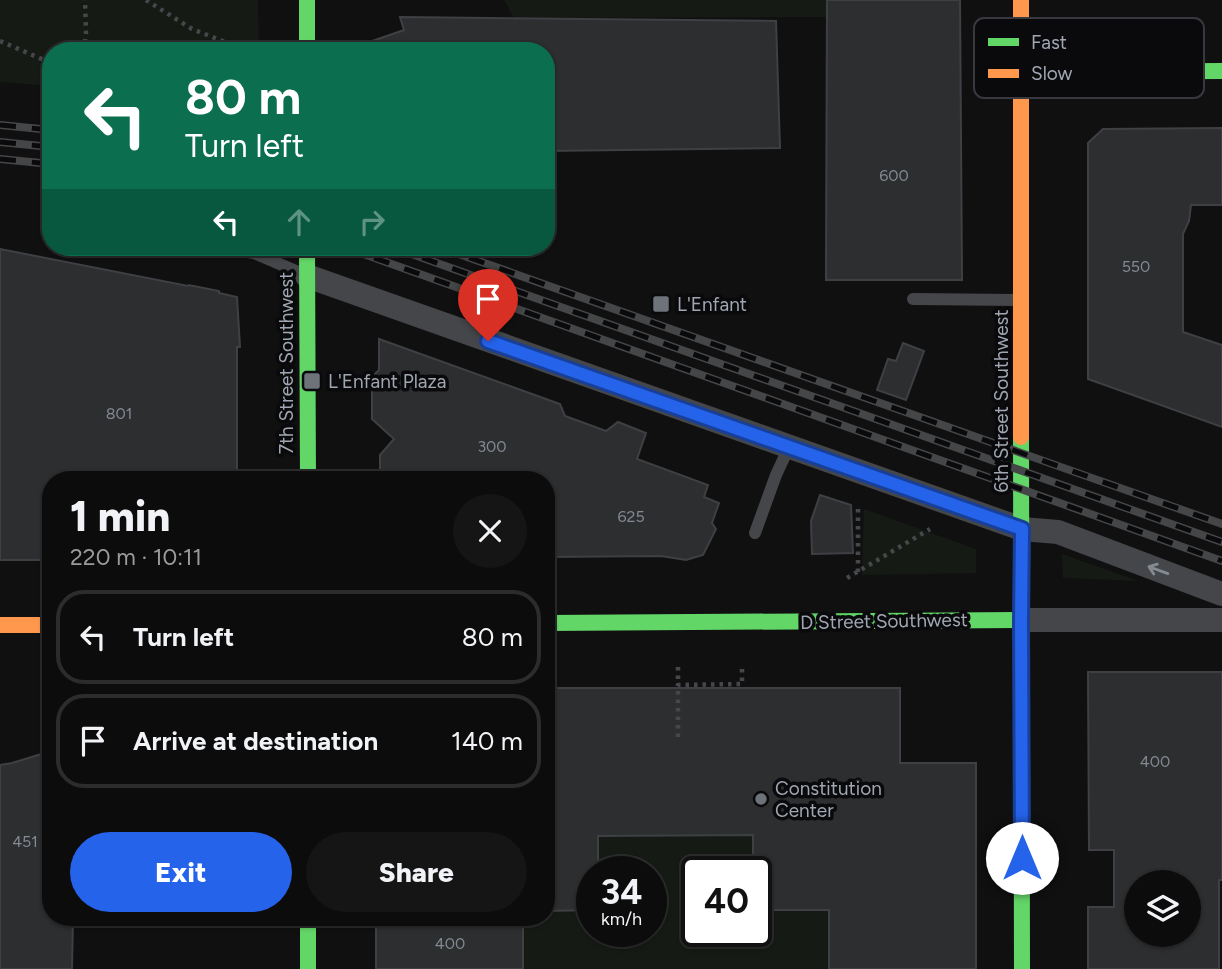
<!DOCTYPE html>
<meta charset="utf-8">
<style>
body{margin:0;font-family:Figtree,sans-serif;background:#151515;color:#f1f3f6;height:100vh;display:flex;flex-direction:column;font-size:26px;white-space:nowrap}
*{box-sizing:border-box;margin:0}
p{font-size:23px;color:#9a9b9d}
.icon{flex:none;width:38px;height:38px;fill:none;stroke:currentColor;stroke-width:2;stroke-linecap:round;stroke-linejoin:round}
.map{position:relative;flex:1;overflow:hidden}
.details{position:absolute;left:42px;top:471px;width:513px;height:455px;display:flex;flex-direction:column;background:#0c0c0c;border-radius:28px;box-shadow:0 2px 5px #0004,0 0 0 2px #2c2c2d}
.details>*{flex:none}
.guide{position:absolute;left:42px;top:42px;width:513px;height:214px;border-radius:28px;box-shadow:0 2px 5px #0004,0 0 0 2px #2c2c2d;background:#0b6e4f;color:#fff;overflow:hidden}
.controls{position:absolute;left:1124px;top:870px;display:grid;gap:14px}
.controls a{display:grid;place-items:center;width:77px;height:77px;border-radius:50%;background:#0c0c0c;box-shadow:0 2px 5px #0004,0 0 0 2px #2c2c2d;font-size:35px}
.speed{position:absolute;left:576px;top:856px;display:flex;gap:14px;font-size:35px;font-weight:700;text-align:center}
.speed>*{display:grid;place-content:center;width:91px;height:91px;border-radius:50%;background:#0c0c0c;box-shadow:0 2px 5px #0004,0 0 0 2px #2c2c2d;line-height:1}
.speed small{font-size:18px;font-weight:400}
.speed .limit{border:4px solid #111;border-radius:10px;background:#fff;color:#111}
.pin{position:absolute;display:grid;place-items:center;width:60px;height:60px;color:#fff;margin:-72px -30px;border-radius:50% 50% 50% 0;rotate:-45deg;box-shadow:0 0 7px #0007}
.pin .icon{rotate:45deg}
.me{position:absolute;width:77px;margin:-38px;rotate:0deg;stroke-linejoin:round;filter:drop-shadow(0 0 5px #0008)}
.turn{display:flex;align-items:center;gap:24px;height:147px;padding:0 28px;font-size:32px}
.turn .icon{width:91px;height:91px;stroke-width:2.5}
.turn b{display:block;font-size:49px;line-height:60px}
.lanes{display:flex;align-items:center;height:66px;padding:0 28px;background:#0003;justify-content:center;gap:35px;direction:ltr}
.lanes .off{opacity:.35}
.round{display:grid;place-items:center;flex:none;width:74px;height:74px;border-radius:37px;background:#151515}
.overview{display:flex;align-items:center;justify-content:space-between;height:119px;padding:0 28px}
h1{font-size:42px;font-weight:800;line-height:52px}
.button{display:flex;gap:14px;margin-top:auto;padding:14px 28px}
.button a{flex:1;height:80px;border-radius:42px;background:#2563eb;color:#fff;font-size:28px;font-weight:800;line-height:80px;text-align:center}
.button a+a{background:#151515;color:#f1f3f6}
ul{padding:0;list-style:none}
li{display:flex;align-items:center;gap:21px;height:94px;margin:0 14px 10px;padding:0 14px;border:4px solid #2c2c2d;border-radius:28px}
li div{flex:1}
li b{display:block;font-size:26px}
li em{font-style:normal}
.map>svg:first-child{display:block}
</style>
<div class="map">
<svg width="1222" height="969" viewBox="0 0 1222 969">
<rect width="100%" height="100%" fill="#101010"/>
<g fill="#151a15">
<polygon points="0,0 258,0 259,51 51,51 51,86 0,82"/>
<polygon points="504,0 827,0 827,17 514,18"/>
<polygon points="864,509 976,549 976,573 862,575"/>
<polygon points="1062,554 1139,581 1063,578"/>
<polygon points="753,835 753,871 696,872 696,931 756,931 756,910 829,910 829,969 523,969 523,917 546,917 546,911 591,910 592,931 651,931 651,872 598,871 598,836"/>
</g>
<g fill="#2d2e30" stroke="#3e4044" stroke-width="2" fill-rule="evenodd">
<polygon points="827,0 960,0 962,280 826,280"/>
<polygon points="400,17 776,21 780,148 546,151 546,51 356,51 355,47 404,30"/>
<polygon points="1222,128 1222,205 1191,205 1189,221 1183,234 1183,332 1222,345 1222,427 1088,379 1088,143 1103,129"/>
<polygon points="0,249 188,286 189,285 219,291 219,293 237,297 240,347 237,347 237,480 51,480 51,560 0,560"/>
<polygon points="379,339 560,404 565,416 606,431 618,422 646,433 637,459 708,485 704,497 719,503 712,523 716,529 703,555 686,560 661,556 546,557 546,480 380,480 380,455 394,439 372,419 372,377 379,370"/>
<polygon points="903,343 924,351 906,400 877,390 888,359 896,361"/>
<polygon points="820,495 851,505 853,553 812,554 811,521"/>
<path d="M 1088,672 L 1222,672 L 1222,880 L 1219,880 L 1219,969 L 1088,969 L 1088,907 L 1114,907 L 1114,850 L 1089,850 ZM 1136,879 L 1188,880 L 1188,934 L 1136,934 Z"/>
<polygon points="546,688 900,688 900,763 976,763 976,969 829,969 829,910 756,910 756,872 753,872 753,835 598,836 598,872 592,872 592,910 546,911"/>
<polygon points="51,751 51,917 73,917 72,969 0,969 0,765 12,763"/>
<rect x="376" y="917" width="147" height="52"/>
</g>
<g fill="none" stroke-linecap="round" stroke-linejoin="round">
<g stroke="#46474b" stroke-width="4.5" stroke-dasharray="3.5 5" stroke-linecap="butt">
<polyline points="146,0 192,29 248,51"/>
<polyline points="0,41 51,63"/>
<polyline points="84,51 86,33 85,0"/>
<polyline points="858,572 858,504"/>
<polyline points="847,578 930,529"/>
<polyline points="678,667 678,685"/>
<polyline points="678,737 678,685 742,684 742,667"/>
</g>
<g stroke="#444649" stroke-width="12">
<polyline points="248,252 254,253 303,274"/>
<polyline points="913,299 1018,300"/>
<polyline points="755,533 776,475 789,447"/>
</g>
<g stroke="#444649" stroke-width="24">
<polyline points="307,276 1022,529 1058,532 1222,594"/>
<polyline points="1021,620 1222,620"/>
</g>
<g stroke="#63d668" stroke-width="16">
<polyline points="307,0 307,51"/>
<polyline points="1022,72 1222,71"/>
<polyline points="307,247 308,480"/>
<polyline points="1021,437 1022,969"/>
<polyline points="546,623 1021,620"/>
<polyline points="308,917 308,969"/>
</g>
<g stroke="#ff974d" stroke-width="16">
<polyline points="1021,0 1021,437"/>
<polyline points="0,625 51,625"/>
</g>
<g stroke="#444648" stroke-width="8">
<g id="rail">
<polyline points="0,125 51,130"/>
<polyline points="0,142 51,147"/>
<polyline points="0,159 51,164"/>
<polyline points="344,247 1222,561"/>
<polyline points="392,247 1222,542"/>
<polyline points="439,247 1222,524"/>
</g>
</g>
<use href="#rail" stroke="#0a0a0c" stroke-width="5" stroke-dasharray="16" stroke-linecap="butt"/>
</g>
<defs><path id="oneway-shaft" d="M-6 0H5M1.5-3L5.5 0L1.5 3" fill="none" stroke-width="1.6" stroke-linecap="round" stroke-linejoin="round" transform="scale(1.75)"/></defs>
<use stroke="#848a92" href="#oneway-shaft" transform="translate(1158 570) rotate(-160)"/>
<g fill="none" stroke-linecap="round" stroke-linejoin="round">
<g stroke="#184099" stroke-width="18">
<polyline id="route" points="488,341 1022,529 1021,620 1022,858"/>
</g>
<use href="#route" stroke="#2563eb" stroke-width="12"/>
</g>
<g fill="#6e7279" stroke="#0a0a0c" stroke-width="2.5">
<rect x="652" y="295" width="18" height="18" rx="3.5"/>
<rect x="303" y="372" width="18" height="18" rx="3.5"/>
<circle cx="761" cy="799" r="7"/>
</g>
<g text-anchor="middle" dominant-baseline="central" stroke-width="7" stroke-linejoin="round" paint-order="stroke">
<g font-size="16" fill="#838992">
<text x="894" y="175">600</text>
<text x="1136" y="266">550</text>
<text x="119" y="413">801</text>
<text x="492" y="446">300</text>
<text x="631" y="516">625</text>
<text x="1155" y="761">400</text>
<text x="25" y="841">451</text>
<text x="450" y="943">400</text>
</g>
<g font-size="19" fill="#a0a7b2" stroke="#0a0a0c" text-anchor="start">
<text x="677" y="304">L'Enfant</text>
<text x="328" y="381">L'Enfant Plaza</text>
<text x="775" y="788">Constitution<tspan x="775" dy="22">Center</tspan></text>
</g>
<g font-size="19" fill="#a0a7b2" stroke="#0a0a0c">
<text transform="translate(286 363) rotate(-90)">7th Street Southwest</text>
<text transform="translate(1001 401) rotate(-90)">6th Street Southwest</text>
<text transform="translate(884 621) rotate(-1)">D Street Southwest</text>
</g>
</g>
<rect x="974" y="18" width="230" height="80" rx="10" fill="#0a0a0c" stroke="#37393e" stroke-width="2"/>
<rect x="988" y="38" width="31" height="8" fill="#63d668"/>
<rect x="988" y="69" width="31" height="9" fill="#ff974d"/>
<g font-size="19" fill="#a0a7b2">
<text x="1031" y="49">Fast</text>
<text x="1031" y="80">Slow</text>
</g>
</svg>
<div class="controls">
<a><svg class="icon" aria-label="layers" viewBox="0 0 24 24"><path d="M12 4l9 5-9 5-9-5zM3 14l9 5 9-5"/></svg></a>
</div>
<div class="speed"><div>34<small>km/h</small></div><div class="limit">40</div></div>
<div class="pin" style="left:488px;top:341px;background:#d93025"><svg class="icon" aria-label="arrive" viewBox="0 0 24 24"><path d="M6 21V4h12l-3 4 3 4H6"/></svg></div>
<svg class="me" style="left:1022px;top:858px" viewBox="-20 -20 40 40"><circle r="19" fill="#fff"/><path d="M0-13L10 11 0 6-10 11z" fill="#2563eb"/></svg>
<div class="guide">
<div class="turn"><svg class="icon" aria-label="left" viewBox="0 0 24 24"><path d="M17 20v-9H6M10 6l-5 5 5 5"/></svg><div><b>80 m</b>Turn left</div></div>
<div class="lanes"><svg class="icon" aria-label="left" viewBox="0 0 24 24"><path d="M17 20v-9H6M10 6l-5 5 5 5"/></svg><svg class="icon off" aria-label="ahead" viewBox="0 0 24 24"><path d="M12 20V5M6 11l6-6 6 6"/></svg><svg class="icon off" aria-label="right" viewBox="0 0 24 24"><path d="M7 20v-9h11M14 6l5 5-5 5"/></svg></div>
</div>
<section class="details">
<div class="overview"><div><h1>1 min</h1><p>220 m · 10:11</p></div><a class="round"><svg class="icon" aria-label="close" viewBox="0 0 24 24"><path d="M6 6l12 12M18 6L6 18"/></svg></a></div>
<ul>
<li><svg class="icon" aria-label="left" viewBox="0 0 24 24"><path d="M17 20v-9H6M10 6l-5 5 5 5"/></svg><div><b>Turn left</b></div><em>80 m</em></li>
<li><svg class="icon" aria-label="arrive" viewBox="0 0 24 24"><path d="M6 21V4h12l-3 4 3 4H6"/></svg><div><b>Arrive at destination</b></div><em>140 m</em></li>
</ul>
<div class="button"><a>Exit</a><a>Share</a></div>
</section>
</div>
